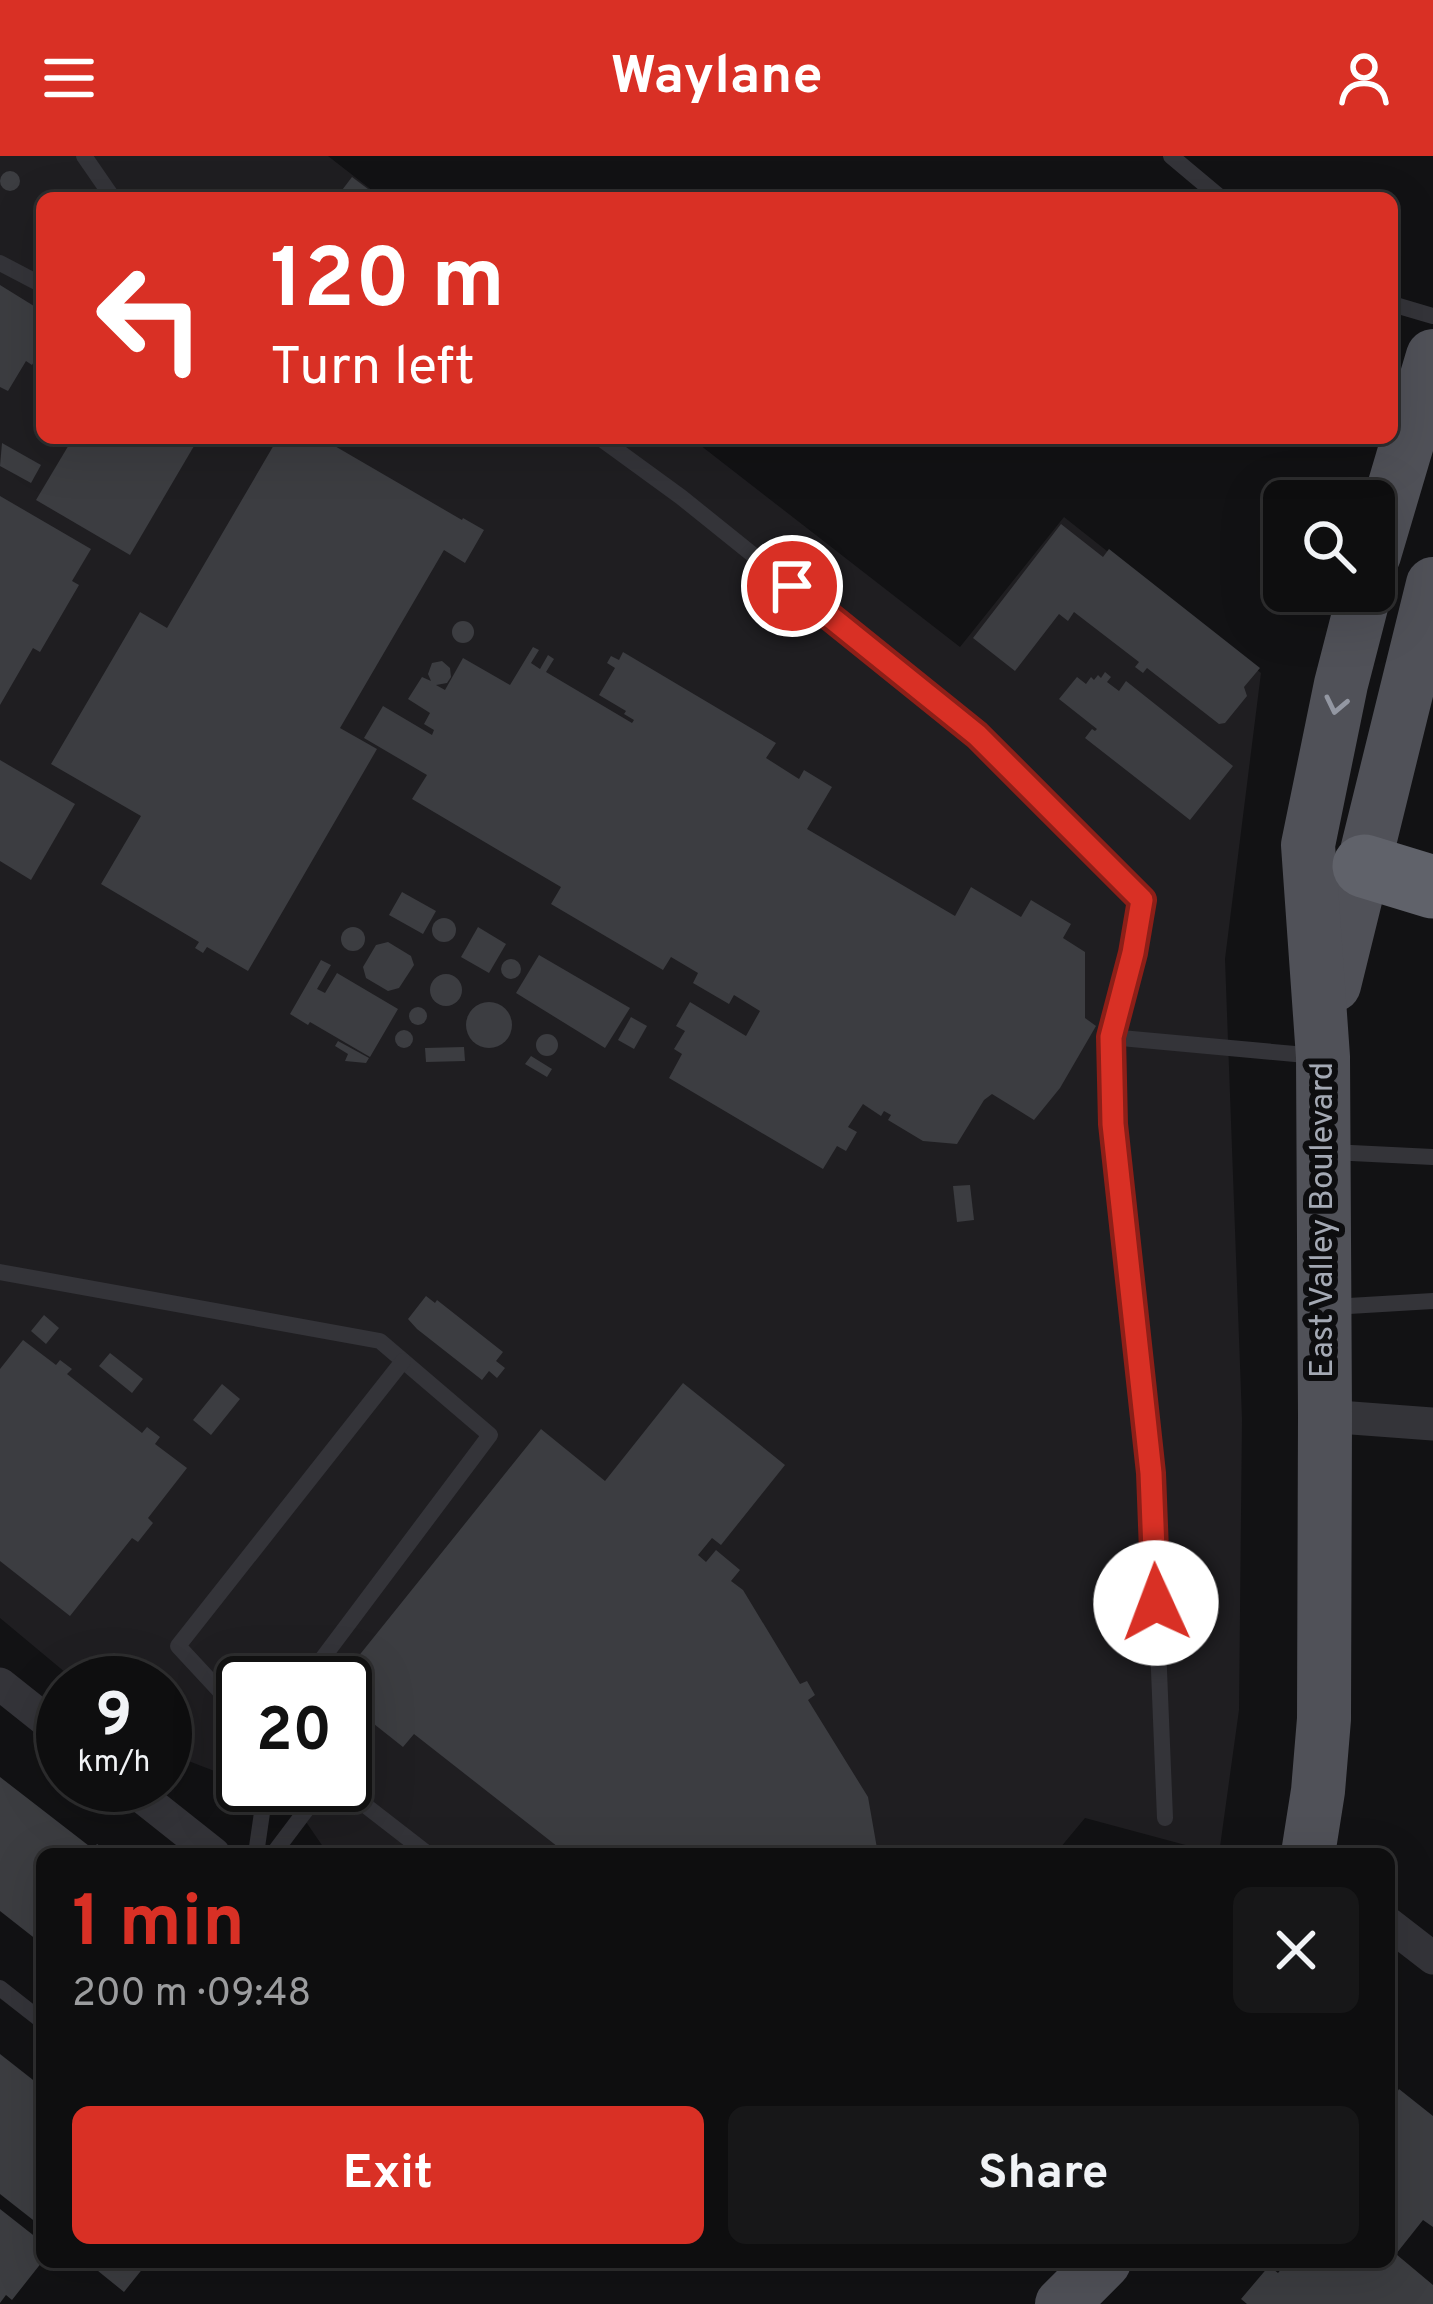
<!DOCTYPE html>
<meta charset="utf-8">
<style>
body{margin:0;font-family:Overpass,sans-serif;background:#171718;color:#f1f3f6;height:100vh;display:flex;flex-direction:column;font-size:45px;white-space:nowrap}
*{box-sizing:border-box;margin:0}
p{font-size:39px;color:#9b9c9e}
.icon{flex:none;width:66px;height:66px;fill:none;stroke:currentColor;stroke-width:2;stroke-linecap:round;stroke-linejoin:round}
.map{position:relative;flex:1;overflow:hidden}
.sheet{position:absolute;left:36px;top:1692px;width:1359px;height:420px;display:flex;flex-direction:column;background:#0e0e0f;border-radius:18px;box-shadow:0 12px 48px #0002,0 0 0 3px #2e2e2f}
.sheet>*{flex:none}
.banner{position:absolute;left:36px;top:36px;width:1362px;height:252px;border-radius:18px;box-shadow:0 12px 48px #0002,0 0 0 3px #2e2e2f;background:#d93025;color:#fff;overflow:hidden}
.fabs{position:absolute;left:1263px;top:324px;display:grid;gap:24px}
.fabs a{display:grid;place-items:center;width:132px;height:132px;border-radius:18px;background:#0e0e0f;box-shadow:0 12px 48px #0002,0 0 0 3px #2e2e2f;font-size:60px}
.speed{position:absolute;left:36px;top:1500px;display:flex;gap:24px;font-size:60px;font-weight:700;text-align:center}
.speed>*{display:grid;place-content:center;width:156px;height:156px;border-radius:50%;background:#0e0e0f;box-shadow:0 12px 48px #0002,0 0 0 3px #2e2e2f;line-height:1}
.speed small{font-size:30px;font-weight:400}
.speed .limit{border:6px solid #111;border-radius:18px;background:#fff;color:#111}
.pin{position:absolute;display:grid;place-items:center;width:102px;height:102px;color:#fff;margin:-51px;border:6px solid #fff;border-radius:50%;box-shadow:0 3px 12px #0007}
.me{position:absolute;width:132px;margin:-66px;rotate:358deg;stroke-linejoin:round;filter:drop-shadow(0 0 9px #0008)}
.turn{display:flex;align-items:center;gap:42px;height:252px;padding:0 36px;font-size:54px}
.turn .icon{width:156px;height:156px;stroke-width:2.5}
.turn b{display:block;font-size:84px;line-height:102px}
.round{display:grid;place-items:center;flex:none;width:126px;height:126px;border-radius:18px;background:#171718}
.headline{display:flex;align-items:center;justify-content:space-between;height:204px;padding:0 36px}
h1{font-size:72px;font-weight:700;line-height:90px;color:#d93025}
.cta{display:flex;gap:24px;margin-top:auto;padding:24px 36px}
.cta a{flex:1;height:138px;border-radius:18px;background:#d93025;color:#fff;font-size:48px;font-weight:700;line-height:138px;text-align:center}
.cta a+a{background:#171718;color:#f1f3f6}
header{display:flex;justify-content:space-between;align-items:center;height:156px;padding:0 36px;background:#d93025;color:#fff;font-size:54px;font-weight:700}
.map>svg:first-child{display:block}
</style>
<header><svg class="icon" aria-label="menu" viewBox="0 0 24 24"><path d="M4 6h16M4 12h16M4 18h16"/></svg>Waylane<svg class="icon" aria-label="person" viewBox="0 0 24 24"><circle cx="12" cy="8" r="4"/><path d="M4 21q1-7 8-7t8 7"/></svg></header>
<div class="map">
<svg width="1433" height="2148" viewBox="0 0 1433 2148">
<rect width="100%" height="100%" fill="#121214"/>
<polygon fill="#1f1e21" points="0,0 328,0 382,42 42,42 42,282 691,282 960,491 1064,361 1261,517 1225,803 1242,1263 1239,1554 1219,1698 1085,1662 1055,1698 328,1698 291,1644 251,1629 345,1629 345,1527 243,1527 243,1626 165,1596 165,1527 78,1527 0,1462"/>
<g fill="#3c3d41">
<circle cx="10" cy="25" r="10"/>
<polygon points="352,21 380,42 336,42"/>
<polygon points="0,129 42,155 42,193 32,209 26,205 8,235 0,231"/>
<polygon points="73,282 180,282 194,290 130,399 36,344"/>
<polygon points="278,282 321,282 462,364 463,362 484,374 465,407 444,394 340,572 377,593 248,815 207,791 203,797 195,792 199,786 101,728 141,660 51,608 140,456 167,472"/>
<polygon points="2,287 41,309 31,327 0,310"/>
<polygon points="0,340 91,393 72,425 79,429 40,496 33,492 0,549"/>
<polygon points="1061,368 1103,401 1109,393 1260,512 1244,531 1247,540 1225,567 1219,568 1147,512 1143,517 1135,511 1139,506 1074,456 1068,465 1059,458 1015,515 973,482"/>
<circle cx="463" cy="476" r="11"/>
<polygon points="533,491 539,494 531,507 540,513 548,499 554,503 546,516 632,567 634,564 624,558 626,555 599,539 615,512 607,507 611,500 619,504 623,496 776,587 766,602 799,623 804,614 832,631 807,673 955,760 971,731 1021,761 1031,744 1071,768 1063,782 1085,796 1085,862 1096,870 1060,932 1034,964 992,938 984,944 957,988 923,985 888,964 891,959 884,955 881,960 863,948 848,971 857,976 846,995 837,990 823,1013 669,922 682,898 674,893 685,875 676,870 690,846 746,880 760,855 734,839 729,848 693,827 698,817 671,801 663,814 551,748 561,731 412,643 427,619 364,582 383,550 432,579 434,574 424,568 430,557 408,543 422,521 431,525 428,518 432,507 442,505 450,512 451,521 447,527 436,529 445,534 463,502 510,529"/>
<polygon points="1105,516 1111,521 1107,526 1119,535 1126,525 1233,610 1190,664 1085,582 1092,573 1095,575 1097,573 1059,543 1077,521 1086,528 1091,521 1094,524 1098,519 1101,522"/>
<polygon points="0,604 75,648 31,724 0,705"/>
<polygon points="402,736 436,755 423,778 389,759"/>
<circle cx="444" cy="774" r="12"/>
<polygon points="478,771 506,788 489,817 461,801"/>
<circle cx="353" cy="783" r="12"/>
<polygon points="388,786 411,800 414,809 399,832 388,835 366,822 363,811 376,789"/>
<polygon points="539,799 630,852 605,892 516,837"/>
<circle cx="511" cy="813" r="10"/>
<polygon points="321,804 331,809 317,833 325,837 337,817 398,853 370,901 310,866 308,869 290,858"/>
<circle cx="446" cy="834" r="16"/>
<circle cx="489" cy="869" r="23"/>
<circle cx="418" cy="860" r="9"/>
<polygon points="631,861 647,870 634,893 618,884"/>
<circle cx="404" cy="883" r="9"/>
<circle cx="547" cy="889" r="11"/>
<polygon points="338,885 369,902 366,907 345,905 348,898 335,890"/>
<polygon points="464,891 465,905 426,906 425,892"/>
<polygon points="531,900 552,913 547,921 525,908"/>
<polygon points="970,1029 974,1064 957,1066 953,1030"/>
<polygon points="426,1140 435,1147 437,1144 503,1196 496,1205 505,1212 497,1222 489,1215 482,1224 417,1173 408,1163"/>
<polygon points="44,1159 59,1172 46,1188 31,1175"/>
<polygon points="23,1184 56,1209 60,1204 72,1213 67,1218 142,1277 147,1271 160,1281 155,1288 187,1312 148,1362 153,1367 138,1386 132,1382 70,1460 0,1405 0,1213"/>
<polygon points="110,1197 143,1223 132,1237 99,1210"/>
<polygon points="683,1227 785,1309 721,1389 712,1382 698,1399 706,1406 716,1394 740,1414 731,1425 743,1434 800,1528 807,1525 815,1539 808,1544 868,1641 878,1698 567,1698 414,1578 403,1591 345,1545 345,1527 337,1527 541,1273 605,1325"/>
<polygon points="222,1228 240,1243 211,1279 193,1264"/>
<polygon points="0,1621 93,1693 97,1688 104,1693 101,1698 42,1698 42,1788 0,1755"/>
<polygon points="0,1898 42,1931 42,2071 0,2038"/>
<polygon points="1399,1933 1433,1960 1433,2071 1423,2064 1396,2098 1433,2129 1433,2148 1247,2148 1241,2143 1269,2110 1278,2117 1287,2106 1389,2106 1389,1949"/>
<polygon points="0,2053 42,2086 42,2106 12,2144 6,2139 0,2147"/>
<polygon points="87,2106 148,2106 124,2136"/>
</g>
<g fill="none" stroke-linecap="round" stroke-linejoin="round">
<g stroke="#343439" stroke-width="16">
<polyline points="84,0 113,42"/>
<polyline points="1171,0 1221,42"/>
<polyline points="0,107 42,129"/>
<polyline points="1392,148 1433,160"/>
<polyline points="600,282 681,341 977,579 1142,744 1133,798 1110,881"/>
<polyline points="1331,996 1433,1001"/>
<polyline points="0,1116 380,1185 490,1279 304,1527"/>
<polyline points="1332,1151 1433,1145"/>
<polyline points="243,1560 178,1490 403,1205"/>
<polyline points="339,1629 428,1698"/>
<polyline points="1165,1662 1151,1317 1113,968 1110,881 1317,900"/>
<polyline points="256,1698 266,1629"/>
<polyline points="273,1698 325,1629"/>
<polyline points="0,1832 42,1865"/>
</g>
<g stroke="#343439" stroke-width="33">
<polyline points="1325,1260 1433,1268"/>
<polyline points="0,1528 63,1578"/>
<polyline points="127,1629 214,1698"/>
<polyline points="1389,1768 1433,1802"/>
</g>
<g stroke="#505158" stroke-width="54">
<polyline points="1374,399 1433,200"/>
<polyline points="1334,829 1433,428"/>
<polyline points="1308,1698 1318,1635 1324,1563 1325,1260 1323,901 1308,689 1341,528 1365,435"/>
<polyline points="1062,2148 1104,2106"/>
</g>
<polyline stroke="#60626a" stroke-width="63" points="1364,710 1433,731"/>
</g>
<defs><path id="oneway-chevron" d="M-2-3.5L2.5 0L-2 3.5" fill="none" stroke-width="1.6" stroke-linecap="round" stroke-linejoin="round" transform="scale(3)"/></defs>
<use stroke="#9397a2" href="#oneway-chevron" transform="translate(1336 549) rotate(102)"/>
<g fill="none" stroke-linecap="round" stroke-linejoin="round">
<g stroke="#8d1f18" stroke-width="30">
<polyline id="route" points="792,430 977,579 1142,744 1133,797 1111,881 1113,968 1151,1317 1156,1447"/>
</g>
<use href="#route" stroke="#d93025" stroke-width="21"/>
</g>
<g text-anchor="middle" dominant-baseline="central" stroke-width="12" stroke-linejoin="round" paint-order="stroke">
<g font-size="33" fill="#a4a9b4" stroke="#0d0d0f">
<text transform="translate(1324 1064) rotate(-90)">East Valley Boulevard</text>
</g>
</g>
</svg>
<div class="fabs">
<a><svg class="icon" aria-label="search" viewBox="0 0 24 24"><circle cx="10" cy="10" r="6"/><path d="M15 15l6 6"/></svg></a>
</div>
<div class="speed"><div>9<small>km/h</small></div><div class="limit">20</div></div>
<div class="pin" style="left:792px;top:430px;background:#d93025"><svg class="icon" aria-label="arrive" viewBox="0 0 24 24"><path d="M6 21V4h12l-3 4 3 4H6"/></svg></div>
<svg class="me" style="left:1156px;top:1447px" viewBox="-20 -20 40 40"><circle r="19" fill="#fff"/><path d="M0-13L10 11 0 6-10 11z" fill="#d93025"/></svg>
<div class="banner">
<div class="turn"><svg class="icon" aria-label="left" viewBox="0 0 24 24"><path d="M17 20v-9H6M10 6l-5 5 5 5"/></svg><div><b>120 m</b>Turn left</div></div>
</div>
<section class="sheet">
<div class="headline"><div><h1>1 min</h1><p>200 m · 09:48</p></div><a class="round"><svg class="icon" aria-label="close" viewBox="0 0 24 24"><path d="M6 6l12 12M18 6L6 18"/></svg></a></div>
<div class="cta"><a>Exit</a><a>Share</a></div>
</section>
</div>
